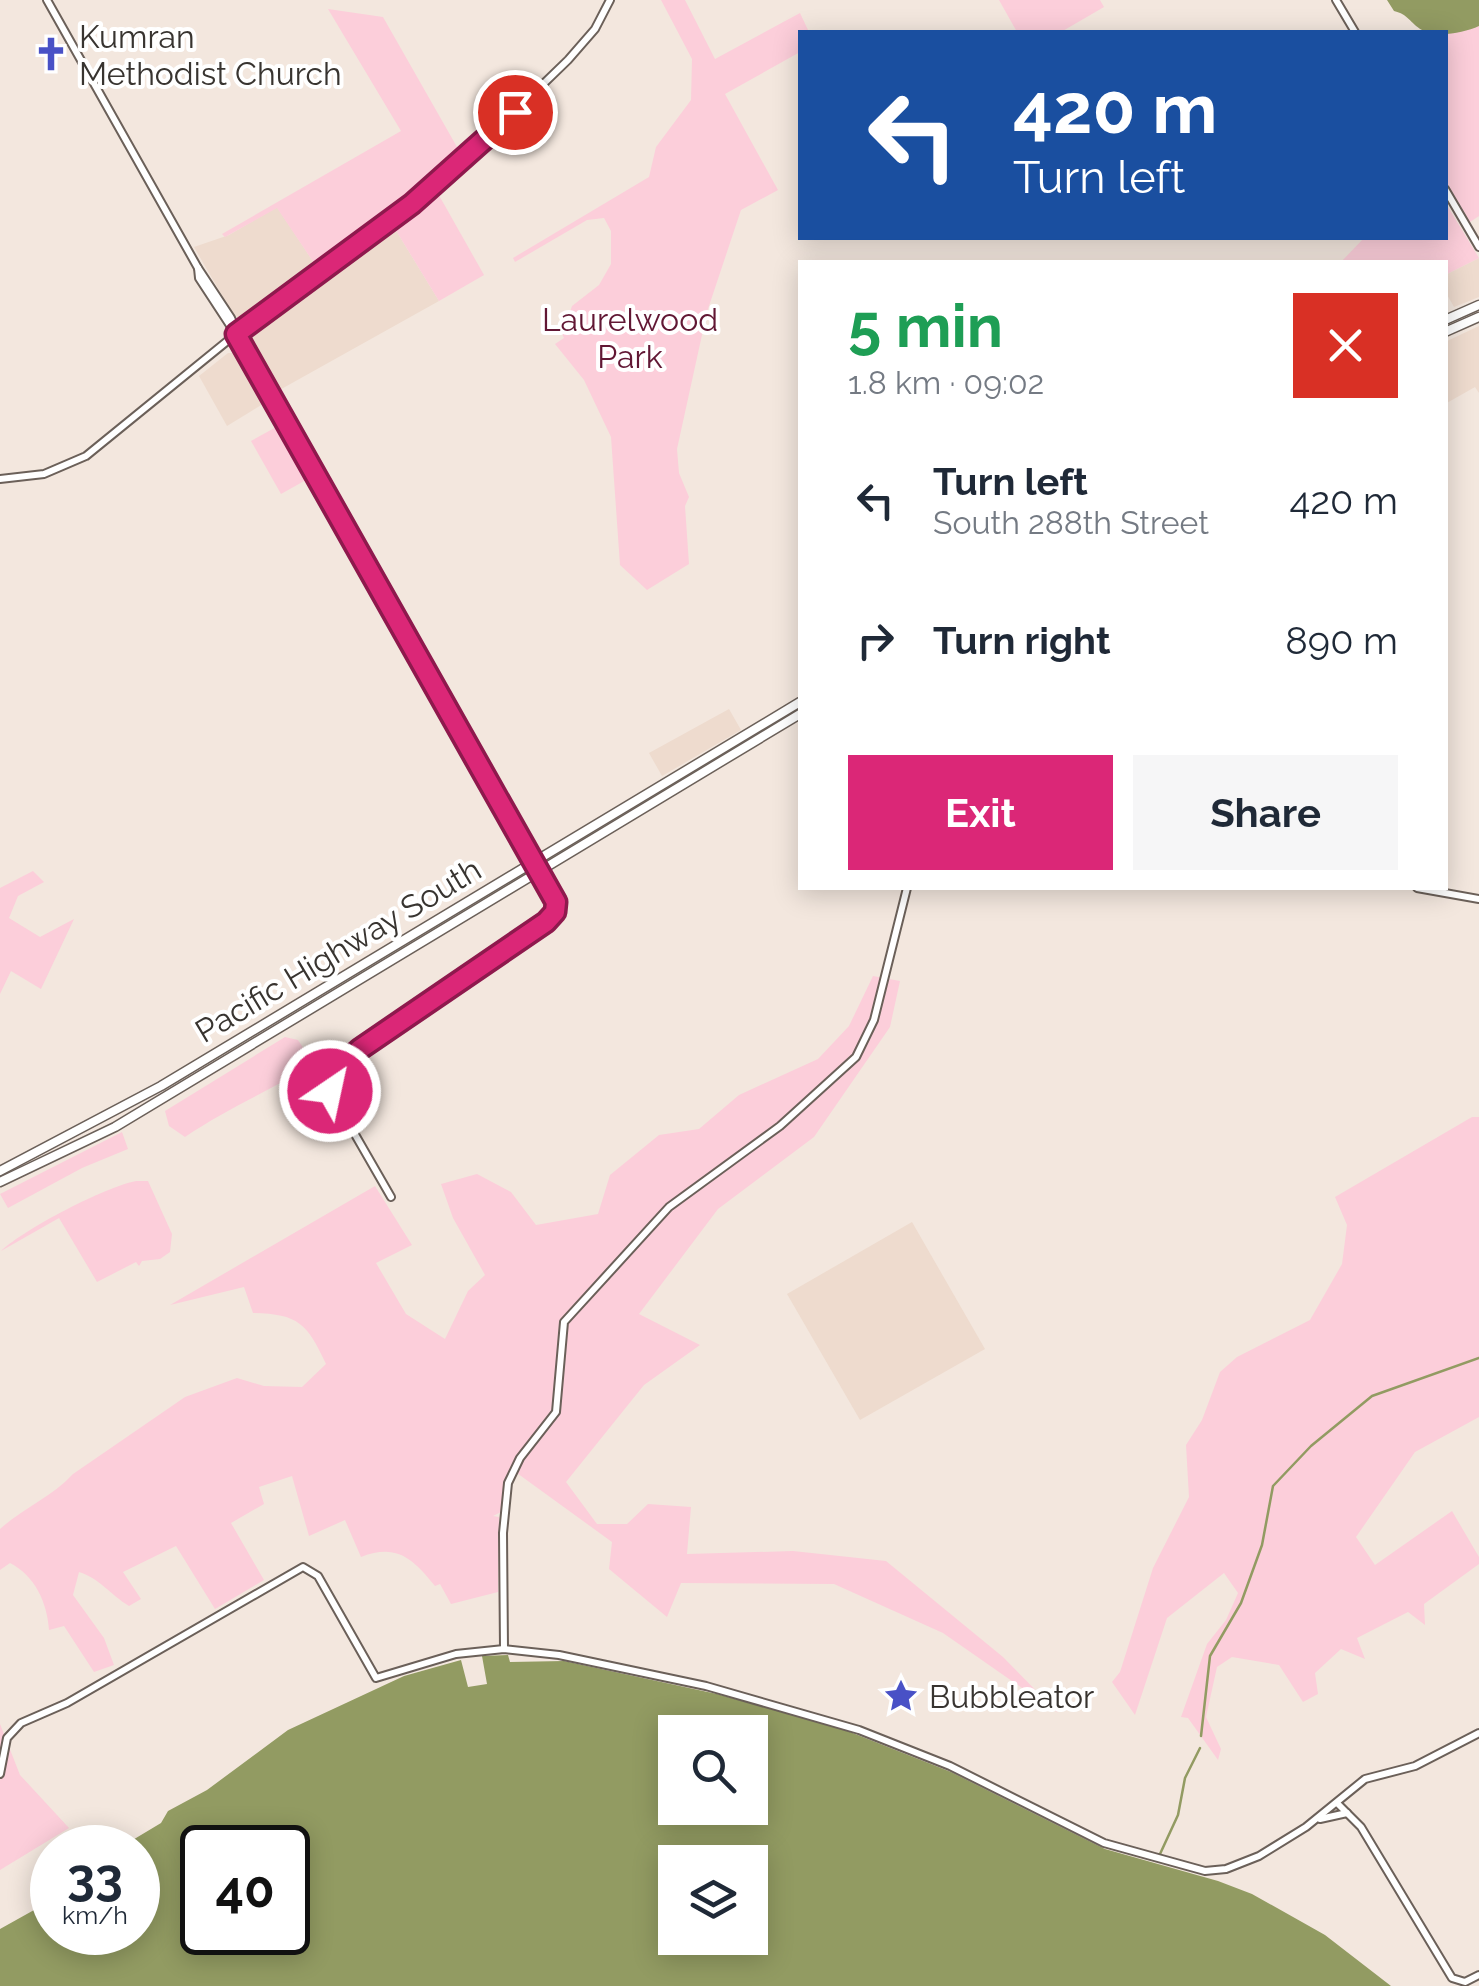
<!DOCTYPE html>
<meta charset="utf-8">
<style>
body{margin:0;font-family:Raleway,sans-serif;background:#f6f6f7;color:#1f2937;height:100vh;display:flex;flex-direction:column;font-size:38px;white-space:nowrap}
*{box-sizing:border-box;margin:0}
p{font-size:32px;color:#747a83}
.icon{flex:none;width:55px;height:55px;fill:none;stroke:currentColor;stroke-width:2;stroke-linecap:round;stroke-linejoin:round}
.map{position:relative;flex:1;overflow:hidden}
.drawer{position:absolute;left:798px;top:260px;width:650px;height:630px;display:flex;flex-direction:column;background:#fff;border-radius:0px;box-shadow:0 5px 25px #0003}
.drawer>*{flex:none}
.hud{position:absolute;left:798px;top:30px;width:650px;height:210px;border-radius:0px;box-shadow:0 5px 25px #0003;background:#1a4fa0;color:#fff;overflow:hidden}
.fabs{position:absolute;left:658px;top:1715px;display:grid;gap:20px}
.fabs a{display:grid;place-items:center;width:110px;height:110px;border-radius:0px;background:#fff;box-shadow:0 5px 25px #0003;font-size:50px}
.speed{position:absolute;left:30px;top:1825px;display:flex;gap:20px;font-size:50px;font-weight:700;text-align:center}
.speed>*{display:grid;place-content:center;width:130px;height:130px;border-radius:50%;background:#fff;box-shadow:0 5px 25px #0003;line-height:1}
.speed small{font-size:25px;font-weight:400}
.speed .limit{border:5px solid #111;border-radius:15px;background:#fff;color:#111}
.pin{position:absolute;display:grid;place-items:center;width:85px;height:85px;color:#fff;margin:-42px;border:5px solid #fff;border-radius:50%;box-shadow:0 2px 10px #0007}
.me{position:absolute;width:110px;margin:-55px;rotate:34deg;stroke-linejoin:round;filter:drop-shadow(0 0 8px #0008)}
.turn{display:flex;align-items:center;gap:35px;height:210px;padding:0 50px;font-size:45px}
.turn .icon{width:130px;height:130px;stroke-width:2.5}
.turn b{display:block;font-size:70px;line-height:85px}
.round{display:grid;place-items:center;flex:none;width:105px;height:105px;border-radius:0px;background:#f6f6f7}
.summary{display:flex;align-items:center;justify-content:space-between;height:170px;padding:0 50px}
h1{font-size:60px;font-weight:700;line-height:75px;color:#1e9e55}
.action{display:flex;gap:20px;margin-top:auto;padding:20px 50px}
.action a{flex:1;height:115px;border-radius:0px;background:#db2777;color:#fff;font-size:40px;font-weight:700;line-height:115px;text-align:center}
.action a+a{background:#f6f6f7;color:#1f2937}
ul{padding:0;list-style:none}
li{display:flex;align-items:center;gap:30px;height:140px;padding:0 50px}
li div{flex:1}
li b{display:block;font-size:38px}
li em{font-style:normal}
.map>svg:first-child{display:block}
</style>
<div class="map">
<svg width="1479" height="1986" viewBox="0 0 1479 1986">
<rect width="100%" height="100%" fill="#f3e7de"/>
<g fill="#eedbce">
<polygon points="277,207 316,266 244,319 234,316 194,247 229,235"/>
<polygon points="392,224 439,301 276,392 248,338 251,333"/>
<polygon points="1479,258 1479,297 1454,307 1445,291 1445,275"/>
<polygon points="1479,326 1479,393 1475,387 1445,404 1445,342"/>
<polygon points="228,353 236,353 266,402 227,426 199,376"/>
<polygon points="729,709 741,730 662,776 649,753"/>
<polygon points="912,1222 985,1349 860,1420 787,1294"/>
</g>
<g fill="#fcceda">
<polygon points="661,0 685,0 715,59 800,13 809,32 800,32 800,52 725,94 778,190 741,210 707,312 677,449 679,473 689,497 685,506 689,564 647,590 620,565 611,437 584,380 555,344 564,338 562,334 572,306 599,285 611,264 611,231 604,218 587,220 515,262 513,258 649,177 656,147 691,100 692,59"/>
<polygon points="999,0 1100,0 1104,7 1061,32 1017,32"/>
<polygon points="328,9 383,17 461,154 363,234 316,266 277,208 225,237 222,234 401,131"/>
<polygon points="1479,26 1479,216 1470,222 1445,180 1445,33"/>
<polygon points="436,190 484,275 439,301 392,224"/>
<polygon points="1445,202 1479,258 1445,275 1445,262 1341,262 1364,238 1445,238"/>
<polygon points="278,426 306,476 306,480 281,494 251,441"/>
<polygon points="33,871 44,882 18,896 9,918 40,937 74,919 41,989 11,971 0,994 0,888"/>
<path d="M 873,976 L 900,981 L 890,1027 L 814,1137 L 718,1209 L 639,1314 L 700,1345 L 644,1385 L 566,1482 L 597,1524 L 627,1524 L 648,1504 L 691,1507 L 687,1554 L 793,1551 L 886,1561 L 1003,1657 L 1058,1713 L 943,1633 L 834,1584 L 681,1583 L 667,1617 L 609,1569 L 612,1542 L 510,1468 L 505,1510 L 493,1516 L 499,1517 L 498,1592 L 451,1604 L 440,1584 L 435,1586 C 413,1559 397,1543 361,1557 L 345,1520 L 309,1536 L 292,1476 L 259,1487 L 264,1504 L 231,1523 L 264,1580 L 215,1609 L 176,1546 L 123,1572 L 141,1599 L 129,1606 C 111,1595 99,1578 79,1572 L 73,1595 L 104,1638 L 114,1665 L 94,1672 L 64,1626 L 49,1630 C 47,1602 35,1576 10,1563 L 0,1570 L 0,1529 C 23,1508 52,1497 73,1474 L 185,1397 L 237,1378 L 264,1386 L 302,1387 L 326,1364 C 307,1323 298,1314 253,1313 L 244,1287 L 170,1305 L 375,1186 L 412,1245 L 376,1263 L 406,1314 L 445,1339 L 468,1291 L 485,1275 L 453,1218 L 441,1184 L 477,1174 L 511,1192 L 536,1225 L 598,1214 L 610,1175 L 659,1135 L 699,1129 L 739,1095 L 818,1059 L 849,1026 Z"/>
<path d="M 285,1037 L 298,1040 L 314,1064 C 271,1090 226,1109 185,1137 L 169,1126 L 165,1111 Z"/>
<polygon points="1472,1117 1479,1117 1479,1417 1415,1452 1356,1537 1375,1565 1452,1511 1479,1557 1479,1564 1424,1604 1425,1625 1408,1612 1357,1638 1365,1659 1341,1649 1315,1673 1318,1694 1303,1702 1279,1665 1232,1657 1217,1667 1206,1717 1221,1749 1218,1760 1188,1718 1181,1717 1207,1644 1226,1620 1238,1593 1224,1573 1167,1618 1135,1715 1112,1682 1120,1672 1153,1568 1189,1497 1186,1445 1202,1420 1220,1372 1237,1357 1310,1320 1342,1264 1347,1225 1335,1197"/>
<polygon points="122,1132 128,1149 82,1168 8,1208 0,1194"/>
<path d="M 136,1181 L 148,1181 L 172,1234 L 170,1252 L 160,1259 L 142,1261 L 139,1266 L 136,1262 L 97,1282 L 59,1218 L 1,1251 C 26,1228 105,1187 136,1181 Z"/>
<polygon points="0,1724 20,1775 69,1828 0,1870"/>
</g>
<g fill="#929b62" fill-rule="evenodd">
<path d="M 1387,0 L 1479,0 L 1479,26 C 1463,33 1437,38 1422,30 C 1410,23 1408,14 1394,11 Z"/>
<path d="M 508,1655 L 510,1662 L 564,1661 L 717,1694 L 840,1728 L 951,1772 L 1105,1849 L 1218,1881 L 1252,1894 L 1325,1935 L 1391,1986 L 0,1986 L 0,1929 L 52,1900 L 52,1932 L 138,1932 L 138,1848 L 121,1847 L 161,1823 L 168,1811 L 207,1790 L 288,1730 L 404,1676 L 461,1660 L 468,1687 L 487,1684 L 482,1656 ZM 675,1732 L 750,1732 L 750,1808 L 675,1808 ZM 202,1848 L 288,1848 L 288,1932 L 202,1932 ZM 675,1862 L 750,1862 L 750,1938 L 675,1938 Z"/>
</g>
<g fill="none" stroke-linecap="round" stroke-linejoin="round">
<g stroke="#929b62" stroke-width="2.5">
<polyline points="1201,1736 1210,1656 1241,1603 1262,1545 1273,1486 1311,1446 1372,1396 1479,1358"/>
<polyline points="1160,1854 1178,1815 1185,1778 1200,1748"/>
</g>
<g stroke="#6b6059" stroke-width="10">
<g id="secondary">
<polyline points="47,0 198,268 231,318 255,370 554,895 555,911 546,922 360,1049 330,1076 330,1091 391,1197"/>
<polyline points="1336,0 1355,32"/>
<polyline points="1445,189 1479,247"/>
<polyline points="198,268 199,278 235,333"/>
<polyline points="0,479 44,474 86,456 263,312 412,204 475,150 568,60 595,29 610,0"/>
<polyline points="1417,888 1479,899"/>
<polyline points="504,1649 503,1533 508,1483 520,1458 556,1412 564,1322 669,1207 780,1126 856,1057 874,1020 907,888"/>
<polyline points="0,1774 7,1738 21,1723 67,1703 303,1567 318,1576 376,1678 456,1654 504,1649 559,1655 706,1686 859,1730 950,1766 1104,1843 1205,1871 1226,1869 1259,1856 1306,1827 1365,1779 1415,1766 1479,1733"/>
<polyline points="1337,1803 1361,1827 1452,1978 1465,1982 1479,1975"/>
<polyline points="1320,1819 1347,1813"/>
</g>
</g>
<g stroke="#6b6059" stroke-width="11">
<g id="primary">
<polyline points="1445,320 1479,305"/>
<polyline points="1445,332 1479,317"/>
<polyline points="0,1171 161,1086 800,702"/>
<polyline points="0,1182 115,1127 800,714"/>
</g>
</g>
<use href="#secondary" stroke="#fff" stroke-width="6"/>
<use href="#primary" stroke="#fff" stroke-width="8"/>
</g>
<g fill="none" stroke-linecap="round" stroke-linejoin="round">
<g stroke="#8e194d" stroke-width="25">
<polyline id="route" points="330,1091 330,1076 360,1049 546,922 555,912 556,902 236,334 412,204 515,112"/>
</g>
<use href="#route" stroke="#db2777" stroke-width="18"/>
</g>
<defs>
<g id="church-bare" transform="scale(2.7)"><path d="M-1.2-6h2.4v3.5h3.3v2.4h-3.3V6h-2.4V-.1h-3.3v-2.4h3.3Z" fill="#4951c6" stroke="#fff" stroke-width="2.5" paint-order="stroke"/></g>
<g id="sight-bare" transform="scale(2.7)"><path d="M0-6L1.8-2.2L6-1.7L2.9 1.2L3.7 5.4L0 3.3L-3.7 5.4L-2.9 1.2L-6-1.7L-1.8-2.2Z" fill="#4951c6" stroke="#fff" stroke-width="2.5" paint-order="stroke"/></g>
</defs>
<g fill-rule="evenodd">
<use href="#church-bare" x="51" y="54"/>
<use href="#sight-bare" x="901" y="1696"/>
</g>
<g text-anchor="middle" dominant-baseline="central" stroke-width="8" stroke-linejoin="round" paint-order="stroke">
<g font-size="32" fill="#383430" stroke="#fff" text-anchor="start">
<text x="79" y="36">Kumran<tspan x="79" dy="37">Methodist Church</tspan></text>
<text x="929" y="1696">Bubbleator</text>
</g>
<g font-size="32" fill="#611734" stroke="#fff">
<text x="630" y="319">Laurelwood<tspan x="630" dy="37">Park</tspan></text>
</g>
<g font-size="32" fill="#383430" stroke="#fff">
<text transform="translate(338 950) rotate(-31)">Pacific Highway South</text>
</g>
</g>
</svg>
<div class="fabs">
<a><svg class="icon" aria-label="search" viewBox="0 0 24 24"><circle cx="10" cy="10" r="6"/><path d="M15 15l6 6"/></svg></a>
<a><svg class="icon" aria-label="layers" viewBox="0 0 24 24"><path d="M12 4l9 5-9 5-9-5zM3 14l9 5 9-5"/></svg></a>
</div>
<div class="speed"><div>33<small>km/h</small></div><div class="limit">40</div></div>
<div class="pin" style="left:515px;top:112px;background:#d93025"><svg class="icon" aria-label="arrive" viewBox="0 0 24 24"><path d="M6 21V4h12l-3 4 3 4H6"/></svg></div>
<svg class="me" style="left:330px;top:1091px" viewBox="-20 -20 40 40"><circle r="17" fill="#db2777" stroke="#fff" stroke-width="3"/><path d="M0-11L8 9 0 5-8 9z" fill="#fff"/></svg>
<div class="hud">
<div class="turn"><svg class="icon" aria-label="left" viewBox="0 0 24 24"><path d="M17 20v-9H6M10 6l-5 5 5 5"/></svg><div><b>420 m</b>Turn left</div></div>
</div>
<section class="drawer">
<div class="summary"><div><h1>5 min</h1><p>1.8 km · 09:02</p></div><a class="round" style="background:#d93025;color:#fff"><svg class="icon" aria-label="close" viewBox="0 0 24 24"><path d="M6 6l12 12M18 6L6 18"/></svg></a></div>
<ul>
<li><svg class="icon" aria-label="left" viewBox="0 0 24 24"><path d="M17 20v-9H6M10 6l-5 5 5 5"/></svg><div><b>Turn left</b><p>South 288th Street</p></div><em>420 m</em></li>
<li><svg class="icon" aria-label="right" viewBox="0 0 24 24"><path d="M7 20v-9h11M14 6l5 5-5 5"/></svg><div><b>Turn right</b></div><em>890 m</em></li>
</ul>
<div class="action"><a>Exit</a><a>Share</a></div>
</section>
</div>
